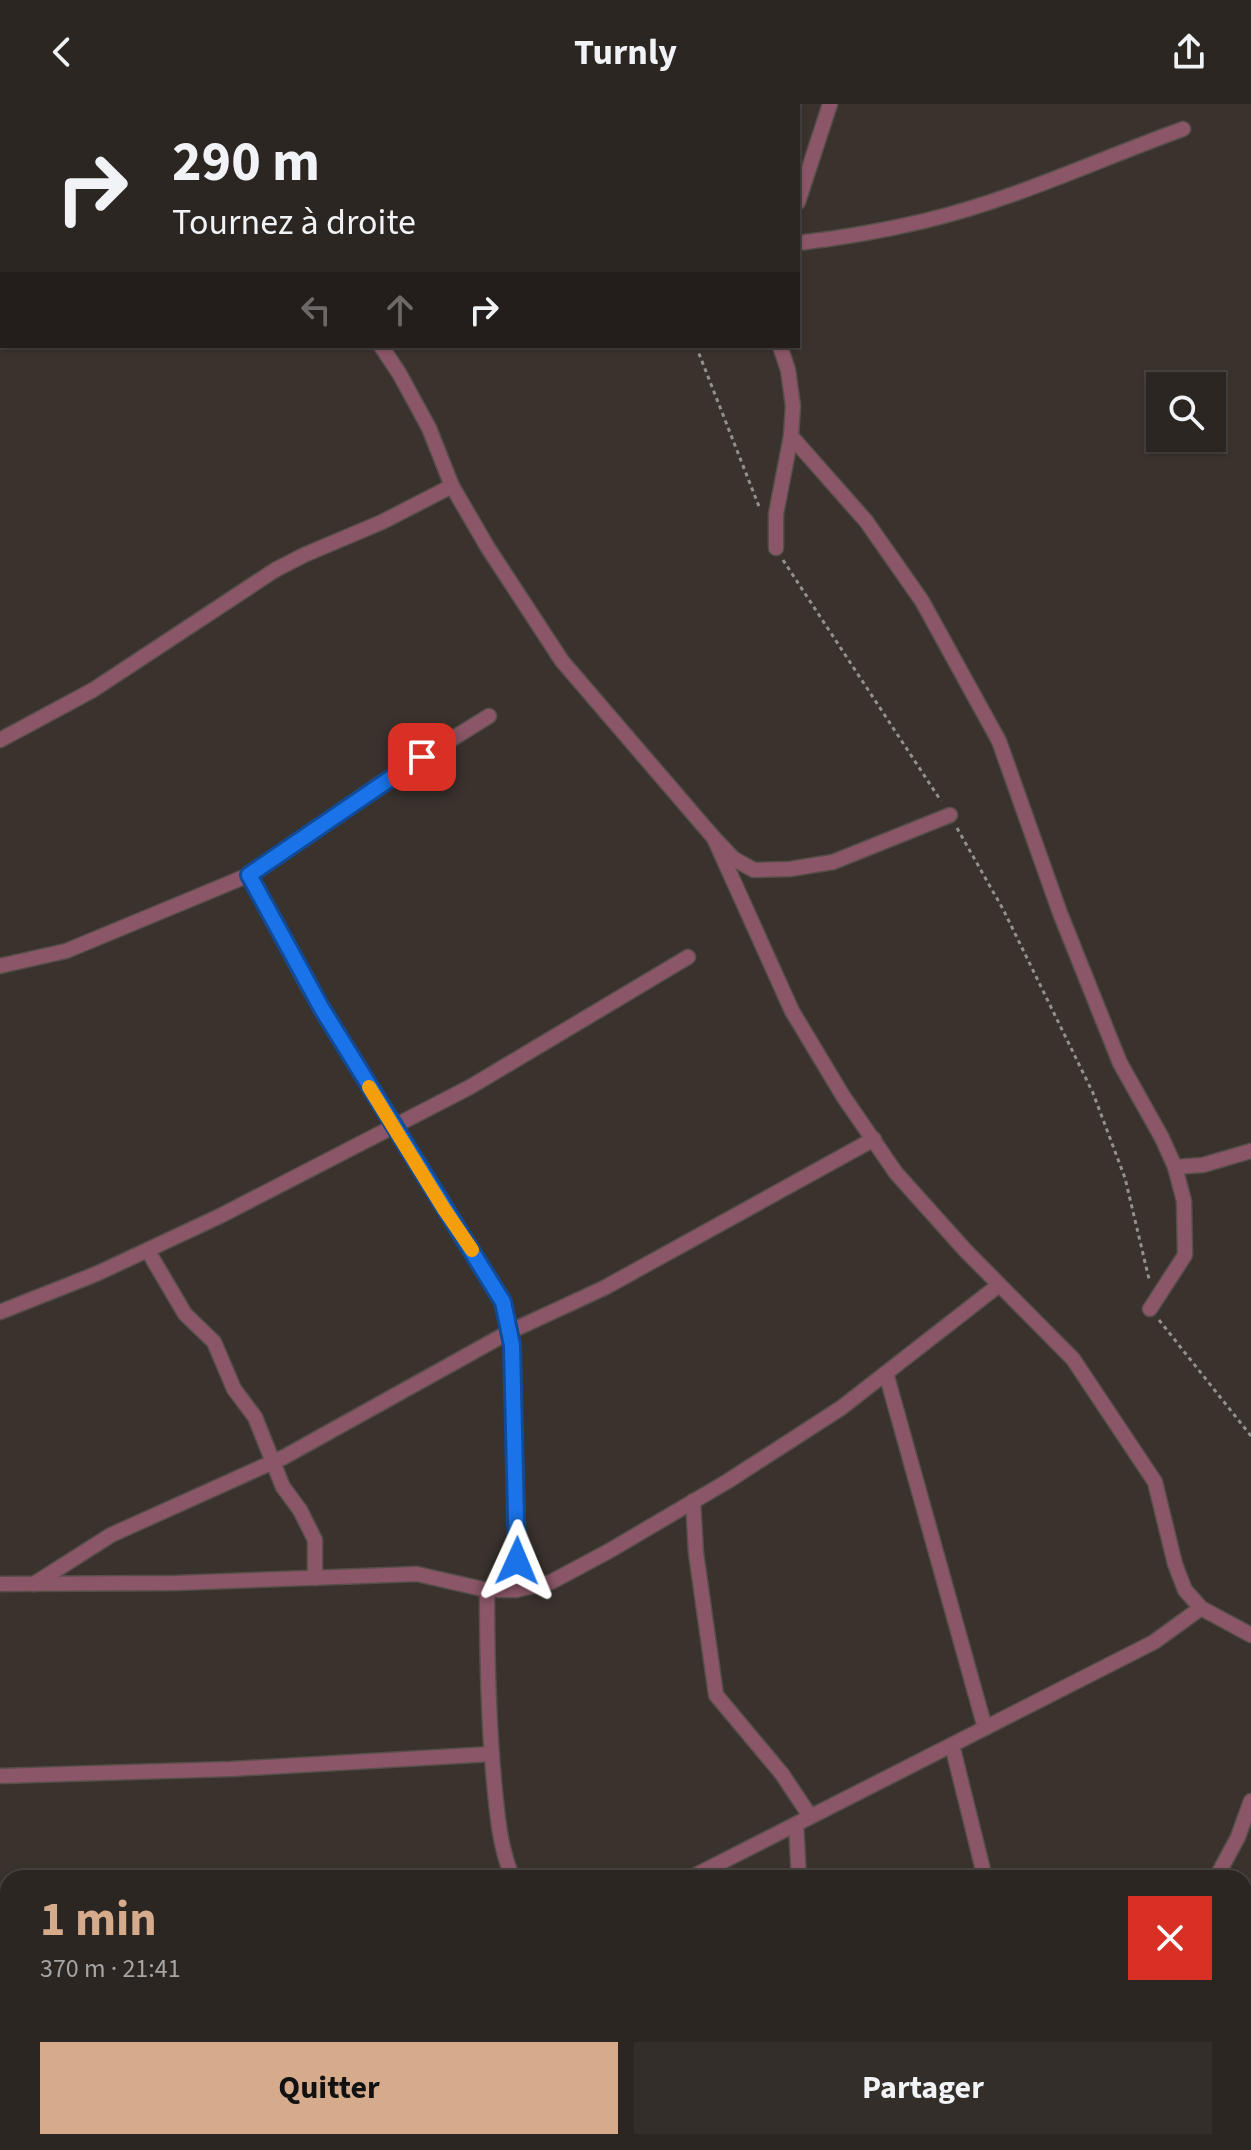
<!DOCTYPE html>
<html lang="fr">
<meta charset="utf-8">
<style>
body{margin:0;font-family:"Source Sans 3",sans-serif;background:#342e2a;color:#f1f3f6;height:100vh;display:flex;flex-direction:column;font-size:30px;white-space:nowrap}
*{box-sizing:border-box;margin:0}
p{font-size:26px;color:#a6a5a5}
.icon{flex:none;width:44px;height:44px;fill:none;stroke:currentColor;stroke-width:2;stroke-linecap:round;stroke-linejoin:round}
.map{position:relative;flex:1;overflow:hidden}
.sheet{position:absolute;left:0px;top:1766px;width:1252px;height:280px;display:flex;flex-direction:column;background:#2c2622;border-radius:24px 24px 0 0;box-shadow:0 2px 6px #0004,0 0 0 2px #484340}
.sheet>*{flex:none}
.top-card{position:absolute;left:0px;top:0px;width:800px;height:244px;box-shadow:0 2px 6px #0004,0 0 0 2px #484340;background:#2c2622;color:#f1f3f6;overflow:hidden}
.fabs{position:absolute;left:1146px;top:268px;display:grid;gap:16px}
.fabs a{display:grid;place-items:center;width:80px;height:80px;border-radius:0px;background:#2c2622;box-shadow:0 2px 6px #0004,0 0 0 2px #484340;font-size:40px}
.pin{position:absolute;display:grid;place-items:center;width:68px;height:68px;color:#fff;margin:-34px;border-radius:16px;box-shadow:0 4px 12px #0006}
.me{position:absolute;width:88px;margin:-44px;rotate:1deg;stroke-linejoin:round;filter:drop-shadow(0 0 6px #0008)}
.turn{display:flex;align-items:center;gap:28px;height:168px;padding:0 40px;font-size:36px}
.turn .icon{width:104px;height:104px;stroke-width:2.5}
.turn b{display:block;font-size:56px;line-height:68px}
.lanes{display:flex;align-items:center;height:76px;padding:0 40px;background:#0003;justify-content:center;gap:40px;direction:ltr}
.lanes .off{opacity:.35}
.round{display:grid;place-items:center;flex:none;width:84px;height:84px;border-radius:0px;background:#342e2a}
.summary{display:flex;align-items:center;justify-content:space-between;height:136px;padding:0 40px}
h1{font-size:48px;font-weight:700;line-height:60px;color:#d6ab8b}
.action{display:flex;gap:16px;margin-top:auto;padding:16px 40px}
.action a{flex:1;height:92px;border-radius:0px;background:#d6ab8b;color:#111;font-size:32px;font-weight:700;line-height:92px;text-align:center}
.action a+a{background:#342e2a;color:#f1f3f6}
header{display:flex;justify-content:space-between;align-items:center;height:104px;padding:0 40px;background:#2c2622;font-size:36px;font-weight:700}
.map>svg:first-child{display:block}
</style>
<header><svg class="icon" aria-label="back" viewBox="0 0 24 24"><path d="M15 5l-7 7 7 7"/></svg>Turnly<svg class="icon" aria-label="share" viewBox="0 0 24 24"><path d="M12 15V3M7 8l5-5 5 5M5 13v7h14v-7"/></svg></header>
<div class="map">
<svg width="1251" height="2046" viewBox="0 0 1251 2046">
<rect width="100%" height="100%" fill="#3a322d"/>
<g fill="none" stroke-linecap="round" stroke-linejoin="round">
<g stroke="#564e49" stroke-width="17">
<g id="minor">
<polyline points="206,0 207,2"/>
<polyline points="798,98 830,0"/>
<path d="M 798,139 C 841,134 882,127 924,117 C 1013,96 1097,56 1183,25"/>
<polyline points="381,242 399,269 429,324 452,382 488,444 562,557 714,734 734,755 754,766 790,765 833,758 950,711"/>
<polyline points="791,332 866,417 922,497 999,637 1060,809 1120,959 1162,1034 1175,1063 1184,1097 1185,1151 1150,1205"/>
<polyline points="776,444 776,410 791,332 793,302 788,266 780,242"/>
<polyline points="0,636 93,586 275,466 304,451 382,418 452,382"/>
<polyline points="714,734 792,907 843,992 896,1069 965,1146 1073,1255 1155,1378 1175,1460 1185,1486 1201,1504 1251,1531"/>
<polyline points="249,771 308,883 503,1198 512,1241 517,1400 516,1486"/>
<polyline points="0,862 66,847 249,771 378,681 489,612"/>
<polyline points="1175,1063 1203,1061 1251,1047"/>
<polyline points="148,1147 185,1210 214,1238 234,1285 255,1313 283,1383 300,1406 315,1436 315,1474"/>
<polyline points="0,1208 96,1170 220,1112 470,983 688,853"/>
<polyline points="886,1269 985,1624"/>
<polyline points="693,1397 696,1449 716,1591 782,1670 810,1712"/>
<polyline points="0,1480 175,1479 417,1470 487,1486 516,1486 551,1478 609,1447 728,1377 841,1304 999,1181"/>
<polyline points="34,1480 111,1431 284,1353 509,1228 604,1184 874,1035"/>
<path d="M 487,1486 C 487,1550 488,1614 494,1677 C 497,1709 500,1746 513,1774"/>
<polyline points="952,1641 985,1774"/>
<polyline points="0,1672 231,1665 492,1650"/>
<polyline points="796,1720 799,1774"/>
<polyline points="690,1774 1154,1538 1201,1504"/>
<polyline points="1216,1774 1238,1733 1251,1697"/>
<polyline points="1244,1808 1251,1811"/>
<polyline points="1117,2038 1119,2046"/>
<polyline points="486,2046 489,2038"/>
<polyline points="592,2046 611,2038"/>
<polyline points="899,2046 902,2038"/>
<polyline points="1208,2046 1233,2046"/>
</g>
</g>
<g stroke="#96908c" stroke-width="3" stroke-dasharray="4 4" stroke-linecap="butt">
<polyline points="569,0 570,2"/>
<polyline points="696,242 760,405"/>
<polyline points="783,456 941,697"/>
<polyline points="957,724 1004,807 1093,989 1125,1074 1149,1175"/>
<polyline points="1159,1216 1251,1332"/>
</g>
<use href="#minor" stroke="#8b5668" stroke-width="14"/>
</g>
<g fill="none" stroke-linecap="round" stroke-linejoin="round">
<g stroke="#114b97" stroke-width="20">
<polyline id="route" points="422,653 249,771 322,905 503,1198 512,1241 517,1457"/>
</g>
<use href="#route" stroke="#1a73e8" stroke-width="14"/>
<polyline stroke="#f59e0b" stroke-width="14" points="369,983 444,1105 472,1146"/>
</g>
</svg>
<div class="fabs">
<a><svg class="icon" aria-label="search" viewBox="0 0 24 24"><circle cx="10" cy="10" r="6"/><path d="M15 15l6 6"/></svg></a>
</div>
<div class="pin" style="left:422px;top:653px;background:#d93025"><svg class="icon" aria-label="arrive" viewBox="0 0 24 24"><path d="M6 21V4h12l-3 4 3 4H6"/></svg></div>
<svg class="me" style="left:517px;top:1457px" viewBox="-20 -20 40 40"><path d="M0-17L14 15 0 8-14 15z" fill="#1a73e8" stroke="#fff" stroke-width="4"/></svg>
<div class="top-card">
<div class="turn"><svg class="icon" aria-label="right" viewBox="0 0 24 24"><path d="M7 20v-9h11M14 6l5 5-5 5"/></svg><div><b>290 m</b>Tournez à droite</div></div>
<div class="lanes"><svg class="icon off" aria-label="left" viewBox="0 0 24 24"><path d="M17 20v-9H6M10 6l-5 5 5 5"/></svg><svg class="icon off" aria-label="ahead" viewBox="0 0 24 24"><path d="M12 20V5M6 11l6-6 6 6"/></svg><svg class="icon" aria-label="right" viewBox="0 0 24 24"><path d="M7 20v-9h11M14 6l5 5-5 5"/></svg></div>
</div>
<section class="sheet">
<div class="summary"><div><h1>1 min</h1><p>370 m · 21:41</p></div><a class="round" style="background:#d93025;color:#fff"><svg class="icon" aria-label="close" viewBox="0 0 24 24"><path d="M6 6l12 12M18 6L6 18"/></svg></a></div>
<div class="action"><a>Quitter</a><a>Partager</a></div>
</section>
</div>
